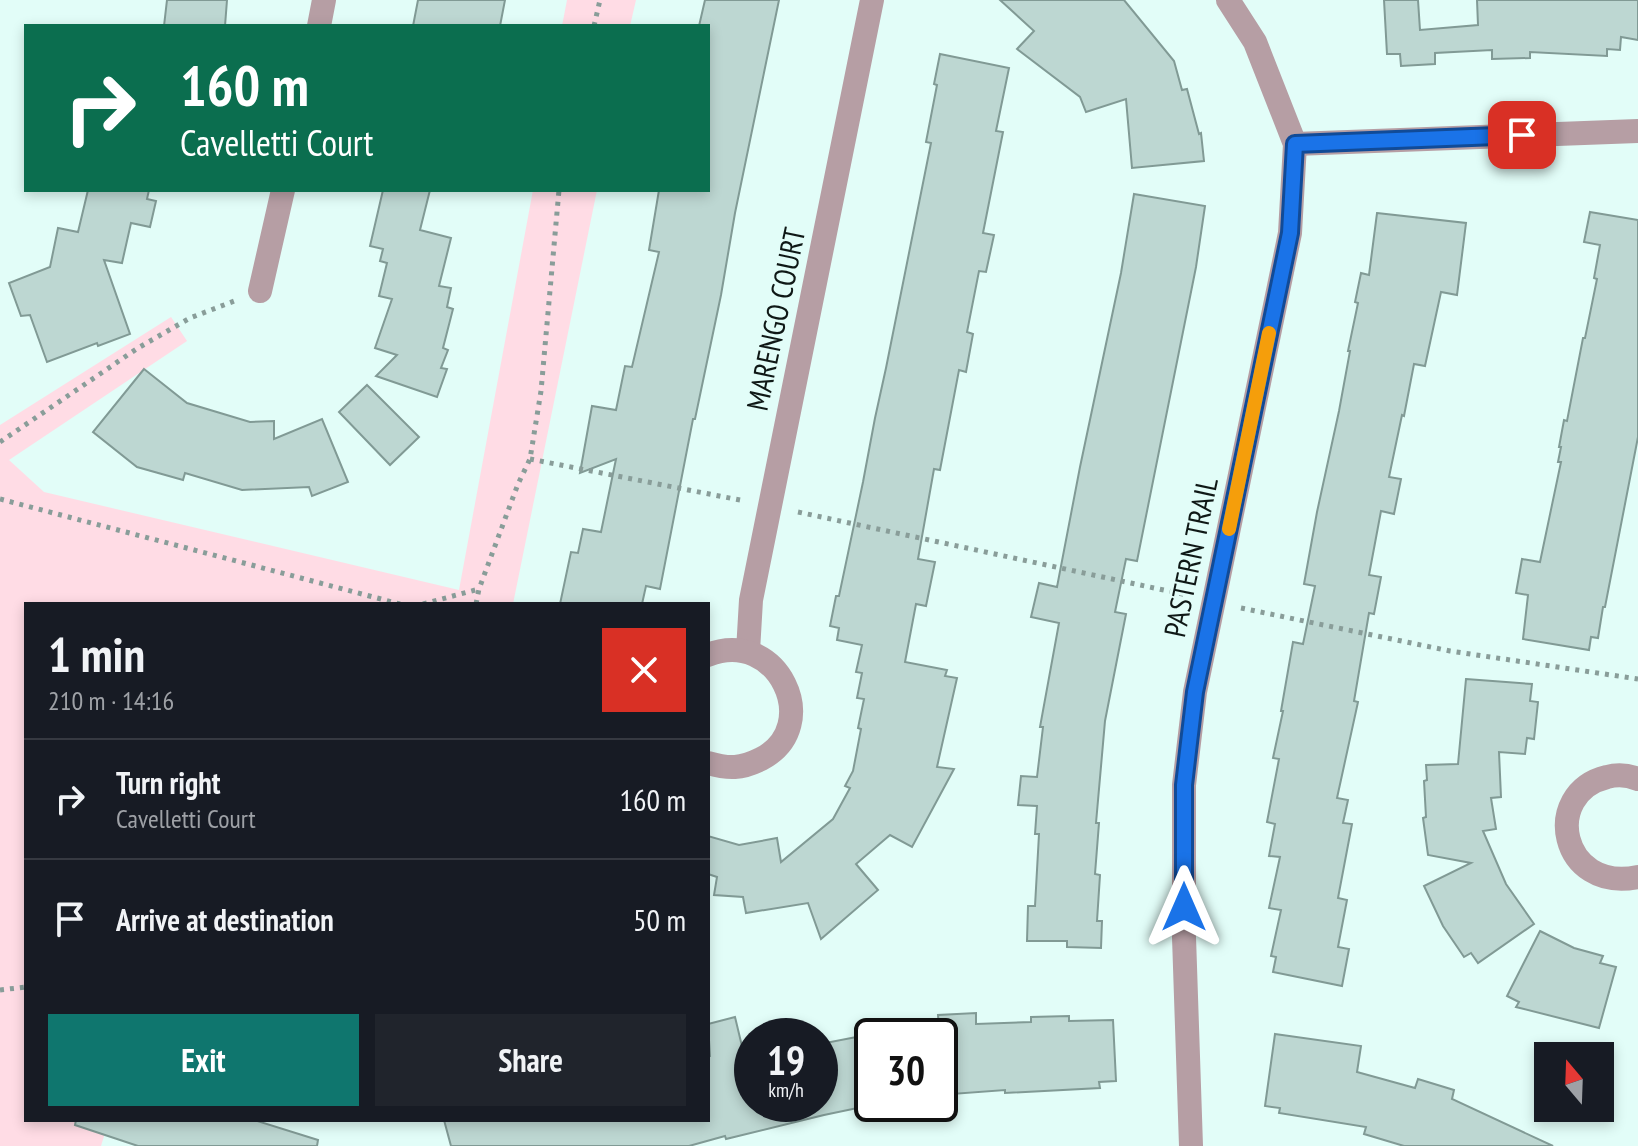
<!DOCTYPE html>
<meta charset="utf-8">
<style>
body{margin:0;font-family:"PT Sans Narrow",sans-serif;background:#20242c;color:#f1f3f6;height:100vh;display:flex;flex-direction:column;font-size:30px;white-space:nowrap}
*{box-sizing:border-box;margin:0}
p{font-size:26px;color:#9ea1a6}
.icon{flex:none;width:44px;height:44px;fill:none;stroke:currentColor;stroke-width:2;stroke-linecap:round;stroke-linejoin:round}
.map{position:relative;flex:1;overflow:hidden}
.panel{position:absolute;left:24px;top:602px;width:686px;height:520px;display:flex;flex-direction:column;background:#171b24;border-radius:0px;box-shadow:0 4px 12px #0003}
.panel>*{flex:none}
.guide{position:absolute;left:24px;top:24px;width:686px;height:168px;border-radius:0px;box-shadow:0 4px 12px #0003;background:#0b6e4f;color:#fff;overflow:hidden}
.needle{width:52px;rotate:341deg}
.controls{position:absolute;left:1534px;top:1042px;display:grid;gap:16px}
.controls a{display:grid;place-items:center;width:80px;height:80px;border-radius:0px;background:#171b24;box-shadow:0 4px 12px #0003;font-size:40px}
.speed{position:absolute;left:734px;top:1018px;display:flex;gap:16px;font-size:40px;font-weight:700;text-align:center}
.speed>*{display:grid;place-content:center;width:104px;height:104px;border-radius:50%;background:#171b24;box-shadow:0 4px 12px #0003;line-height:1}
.speed small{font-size:20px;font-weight:400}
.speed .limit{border:4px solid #111;border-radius:12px;background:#fff;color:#111}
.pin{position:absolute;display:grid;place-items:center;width:68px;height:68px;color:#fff;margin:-34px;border-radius:16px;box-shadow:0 4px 12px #0006}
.me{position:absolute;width:88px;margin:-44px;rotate:0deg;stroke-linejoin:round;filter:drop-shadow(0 0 6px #0008)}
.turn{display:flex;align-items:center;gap:28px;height:168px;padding:0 24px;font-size:36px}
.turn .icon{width:104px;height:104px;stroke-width:2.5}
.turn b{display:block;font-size:56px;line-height:68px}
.round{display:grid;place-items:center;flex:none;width:84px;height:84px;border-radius:0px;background:#20242c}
.headline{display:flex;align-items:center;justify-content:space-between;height:136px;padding:0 24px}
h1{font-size:48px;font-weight:800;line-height:60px}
.action{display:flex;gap:16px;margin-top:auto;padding:16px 24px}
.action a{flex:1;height:92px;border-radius:0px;background:#0f766e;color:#fff;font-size:32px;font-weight:800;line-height:92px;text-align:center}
.action a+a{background:#20242c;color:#f1f3f6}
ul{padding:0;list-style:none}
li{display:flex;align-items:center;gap:24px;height:120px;padding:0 24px;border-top:2px solid #363941}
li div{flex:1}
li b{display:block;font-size:30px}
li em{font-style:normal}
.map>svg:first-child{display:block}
</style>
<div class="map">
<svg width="1638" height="1146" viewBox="0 0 1638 1146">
<rect width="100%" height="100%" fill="#e2fdf8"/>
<g fill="#ffdce5">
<polygon points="567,0 636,0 630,26 562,26"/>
<polygon points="533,190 597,190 513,604 26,604 26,1120 109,1120 101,1146 0,1146 0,425 171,317 187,341 9,460 44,492 459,590"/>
</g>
<g fill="#bdd7d2" stroke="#819a95" stroke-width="2">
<polygon points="167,0 227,0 225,26 164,26"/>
<polygon points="418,0 505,0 500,26 413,26"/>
<polygon points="705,0 779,0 735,213 721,295 695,419 693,419 660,589 646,586 642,604 560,604 571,552 578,553 583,529 601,532 616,459 580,473 592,406 616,410 625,366 632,367 659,252 649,250 659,190 708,190 708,26 699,26"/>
<polygon points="1000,0 1124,0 1174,61 1182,90 1187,89 1199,134 1201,133 1204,161 1132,168 1126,99 1086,112 1080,97 1017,49 1034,31"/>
<polygon points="1384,0 1418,0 1420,30 1478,25 1477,0 1638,0 1638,40 1621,37 1620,50 1607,49 1607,56 1530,52 1530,58 1492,59 1492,50 1435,53 1435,64 1401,66 1400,54 1387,54"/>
<polygon points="940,54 1009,68 996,131 1003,132 983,233 994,235 986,272 979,271 967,332 973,334 966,372 959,370 940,470 934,469 918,559 935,562 926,606 916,604 905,662 947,670 945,676 957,678 937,767 954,769 912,847 890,835 856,864 878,890 821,939 808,903 746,913 743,897 714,895 717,877 708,874 708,836 739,845 777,838 781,862 833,819 850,788 845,786 853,771 861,729 858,728 864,699 857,698 862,673 856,672 862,645 837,640 839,628 830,626 836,596 839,596 863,482 875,418 886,368 931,143 926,142 937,85 934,84"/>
<polygon points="88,190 149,190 147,199 156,201 150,227 131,223 122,263 104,260 130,334 98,346 97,343 47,362 30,315 21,316 9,283 50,267 58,228 78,232"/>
<polygon points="383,190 430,190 420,230 451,238 439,286 451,288 447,307 453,309 443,348 448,350 441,368 447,369 437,397 376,376 397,355 375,348 392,299 379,296 387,263 380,261 383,249 370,246"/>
<polygon points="1134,194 1205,206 1196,267 1137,561 1126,559 1115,612 1126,614 1105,721 1096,823 1099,823 1095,874 1100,875 1097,921 1102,921 1101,948 1067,947 1067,941 1027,941 1028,906 1035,906 1039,834 1035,834 1037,806 1018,805 1021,776 1037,777 1043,727 1040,727 1059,623 1031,617 1039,583 1057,587 1080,467 1121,273"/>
<polygon points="1590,212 1638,220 1638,437 1605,607 1603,607 1598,638 1591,637 1589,650 1523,639 1528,595 1516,593 1522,559 1540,562 1561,462 1558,462 1561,447 1559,447 1564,420 1567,421 1583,338 1585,338 1597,279 1594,278 1600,245 1584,242"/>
<polygon points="1377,213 1466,223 1457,295 1441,292 1425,366 1414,364 1404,416 1402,415 1389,477 1401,479 1394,514 1381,511 1369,575 1381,577 1374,614 1369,613 1354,701 1358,702 1337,798 1348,800 1343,823 1352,824 1338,898 1347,900 1338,947 1349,949 1342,986 1273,972 1276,957 1271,956 1281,910 1269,908 1280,857 1269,856 1275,824 1267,822 1279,759 1273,758 1283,711 1281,711 1293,642 1303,644 1315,586 1304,584 1317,512 1339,411 1350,351 1348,351 1358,303 1355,302 1361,273 1369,275"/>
<polygon points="144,369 187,403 250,422 274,421 274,439 322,419 348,482 312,496 309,487 242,490 185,473 183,480 137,467 93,432"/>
<polygon points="367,385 419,437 390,465 339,412"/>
<polygon points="1466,679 1532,684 1530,701 1538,702 1534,739 1527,738 1525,754 1499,752 1501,797 1491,798 1496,829 1483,831 1506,884 1534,924 1478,963 1471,953 1464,957 1443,926 1424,886 1471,863 1428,855 1423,818 1426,817 1424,781 1427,780 1426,765 1458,764"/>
<polygon points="1540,931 1574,948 1603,956 1600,963 1616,967 1599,1028 1516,1007 1519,1002 1507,996"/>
<polygon points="976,1013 976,1024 1031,1022 1031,1017 1069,1016 1069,1021 1113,1020 1116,1081 1099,1082 1100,1088 1005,1093 1005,1090 952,1094 950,1067 942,1068 938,1015"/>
<polygon points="735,1017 752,1088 752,1104 820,1104 820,1044 872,1034 872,1105 824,1115 726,1139 725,1136 689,1146 451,1146 444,1120 708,1120 708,1056 710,1056 708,1024"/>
<polygon points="1275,1034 1361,1046 1357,1072 1415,1088 1418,1079 1454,1090 1452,1099 1553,1146 1404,1146 1364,1134 1366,1127 1279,1113 1280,1108 1265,1106"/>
<polygon points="76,1120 254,1120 318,1140 317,1146 138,1146 75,1125"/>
</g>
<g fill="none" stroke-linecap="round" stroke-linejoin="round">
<g stroke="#899d99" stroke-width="5" stroke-dasharray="4 6" stroke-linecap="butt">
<polyline points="594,26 600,0"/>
<polyline points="0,442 138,348 190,318 237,300"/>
<polyline points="530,459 745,501"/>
<polyline points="0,499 400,604"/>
<polyline points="798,512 1187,595"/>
<polyline points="423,604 479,589"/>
<polyline points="476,604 479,589 518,484 530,459 541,391 559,190"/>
<polyline points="1241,608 1450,651 1638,679"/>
<polyline points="0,990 26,987"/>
</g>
<g stroke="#b69ea4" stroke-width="24">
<polyline points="319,26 324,0"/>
<polyline points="1295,144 1638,131"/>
<polyline points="260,291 283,190"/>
<polyline points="748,651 751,600 872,0"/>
<path d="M 708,655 C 777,627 825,726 761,759 C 741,769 729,769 708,763"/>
<path d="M 1638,779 C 1628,775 1618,774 1607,777 C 1541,793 1560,893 1638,877"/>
<polyline points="1191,1146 1184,937 1184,785 1195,692 1290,233 1295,144 1255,42 1228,0"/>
</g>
</g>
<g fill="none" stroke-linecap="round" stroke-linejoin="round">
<g stroke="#114b97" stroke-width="20">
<polyline id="route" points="1184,907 1184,785 1195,692 1290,233 1295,144 1522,135"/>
</g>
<use href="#route" stroke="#1a73e8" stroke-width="14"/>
<polyline stroke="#f59e0b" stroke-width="14" points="1229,529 1269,333"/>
</g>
<g text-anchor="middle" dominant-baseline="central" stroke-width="6" stroke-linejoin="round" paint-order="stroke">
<g font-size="30" fill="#0f1816" stroke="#e2fdf8">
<text transform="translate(775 319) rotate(-78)">MARENGO COURT</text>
<text transform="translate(1190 557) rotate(-78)">PASTERN TRAIL</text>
</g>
</g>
</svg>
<div class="controls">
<a><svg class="needle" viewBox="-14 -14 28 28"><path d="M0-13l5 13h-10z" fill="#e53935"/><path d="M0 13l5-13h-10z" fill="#9ea1a6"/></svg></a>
</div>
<div class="speed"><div>19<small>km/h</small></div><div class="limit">30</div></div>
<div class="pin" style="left:1522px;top:135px;background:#d93025"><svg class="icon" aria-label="arrive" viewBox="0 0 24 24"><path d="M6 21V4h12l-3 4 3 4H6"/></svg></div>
<svg class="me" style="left:1184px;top:907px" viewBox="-20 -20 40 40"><path d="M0-17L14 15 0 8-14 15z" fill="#1a73e8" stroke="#fff" stroke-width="4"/></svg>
<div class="guide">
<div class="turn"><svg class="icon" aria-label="right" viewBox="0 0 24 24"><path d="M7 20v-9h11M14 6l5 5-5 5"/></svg><div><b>160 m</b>Cavelletti Court</div></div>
</div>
<section class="panel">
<div class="headline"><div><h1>1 min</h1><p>210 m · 14:16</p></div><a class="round" style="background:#d93025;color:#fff"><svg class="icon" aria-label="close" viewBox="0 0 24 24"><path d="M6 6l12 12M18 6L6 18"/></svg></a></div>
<ul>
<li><svg class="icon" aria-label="right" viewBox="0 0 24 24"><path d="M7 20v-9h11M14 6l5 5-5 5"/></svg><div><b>Turn right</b><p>Cavelletti Court</p></div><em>160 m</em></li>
<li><svg class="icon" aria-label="arrive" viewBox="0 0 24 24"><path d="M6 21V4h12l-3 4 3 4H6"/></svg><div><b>Arrive at destination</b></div><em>50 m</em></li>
</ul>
<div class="action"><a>Exit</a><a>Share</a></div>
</section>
</div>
